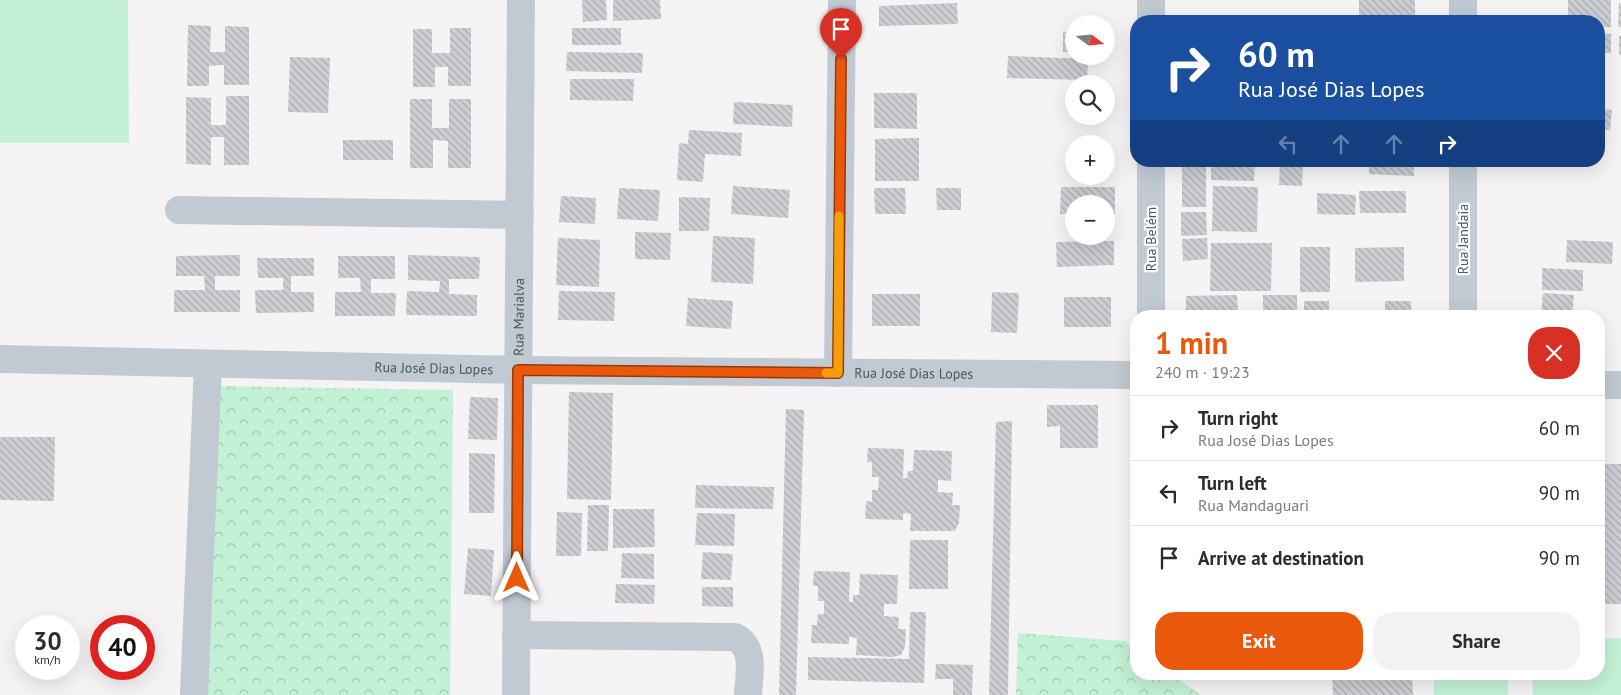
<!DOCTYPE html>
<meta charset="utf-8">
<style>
body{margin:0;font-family:"PT Sans",sans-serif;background:#f2f2f3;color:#2b2b33;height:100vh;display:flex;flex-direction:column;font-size:19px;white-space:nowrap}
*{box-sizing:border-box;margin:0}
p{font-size:16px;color:#7c7c81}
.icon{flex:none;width:28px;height:28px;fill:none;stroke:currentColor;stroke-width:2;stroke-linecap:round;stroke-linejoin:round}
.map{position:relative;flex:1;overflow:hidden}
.details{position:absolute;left:1130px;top:310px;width:475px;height:370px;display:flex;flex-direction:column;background:#fff;border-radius:20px;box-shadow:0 5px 20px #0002}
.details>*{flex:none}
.banner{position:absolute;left:1130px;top:15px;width:475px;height:152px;border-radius:20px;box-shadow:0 5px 20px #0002;background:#1a4fa0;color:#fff;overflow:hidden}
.needle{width:32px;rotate:106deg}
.buttons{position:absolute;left:1065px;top:15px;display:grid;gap:10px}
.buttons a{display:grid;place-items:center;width:50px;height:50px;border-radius:50%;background:#fff;box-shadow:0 5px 20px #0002;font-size:25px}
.speed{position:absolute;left:15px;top:615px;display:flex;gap:10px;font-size:25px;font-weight:700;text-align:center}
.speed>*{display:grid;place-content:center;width:65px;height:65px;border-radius:50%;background:#fff;box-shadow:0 5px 20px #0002;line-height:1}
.speed small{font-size:12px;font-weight:400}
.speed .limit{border:8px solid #d22;background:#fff;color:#111}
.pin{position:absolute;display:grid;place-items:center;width:42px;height:42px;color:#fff;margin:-51px -21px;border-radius:50% 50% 50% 0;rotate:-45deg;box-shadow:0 0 5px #0007}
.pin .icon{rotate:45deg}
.me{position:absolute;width:55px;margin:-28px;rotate:0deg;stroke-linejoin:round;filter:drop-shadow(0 0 4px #0008)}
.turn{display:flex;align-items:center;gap:18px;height:105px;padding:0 25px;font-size:22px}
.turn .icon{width:65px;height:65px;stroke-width:2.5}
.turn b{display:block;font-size:35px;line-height:42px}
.lanes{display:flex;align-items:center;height:48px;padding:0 25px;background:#0003;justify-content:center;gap:25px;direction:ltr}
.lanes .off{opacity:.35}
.round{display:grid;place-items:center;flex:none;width:52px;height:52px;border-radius:20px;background:#f2f2f3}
.headline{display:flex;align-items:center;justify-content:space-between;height:85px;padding:0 25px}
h1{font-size:30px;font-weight:700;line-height:38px;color:#ea580c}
.cta{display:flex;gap:10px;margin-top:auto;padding:10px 25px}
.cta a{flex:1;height:58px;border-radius:20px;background:#ea580c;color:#fff;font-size:20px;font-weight:700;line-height:58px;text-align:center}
.cta a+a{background:#f2f2f3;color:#2b2b33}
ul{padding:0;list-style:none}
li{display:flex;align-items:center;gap:15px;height:65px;padding:0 25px;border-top:1px solid #e1e1e2}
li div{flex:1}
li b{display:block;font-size:19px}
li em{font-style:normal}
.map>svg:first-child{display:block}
</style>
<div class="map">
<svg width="1621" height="695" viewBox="0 0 1621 695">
<defs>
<pattern id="forest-crowns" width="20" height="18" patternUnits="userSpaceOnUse" patternTransform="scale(1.25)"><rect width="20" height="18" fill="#c3f1d5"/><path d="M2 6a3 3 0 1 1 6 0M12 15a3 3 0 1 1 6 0" fill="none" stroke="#a0c6b0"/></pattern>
<pattern id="building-back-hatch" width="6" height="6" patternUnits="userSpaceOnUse" patternTransform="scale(1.25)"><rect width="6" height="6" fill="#cdcfd5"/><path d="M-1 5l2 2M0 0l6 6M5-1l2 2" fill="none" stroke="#a8abb0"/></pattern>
</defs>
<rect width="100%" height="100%" fill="#f5f3f3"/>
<g fill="url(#forest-crowns)">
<polygon points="209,386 453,390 450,695 201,695"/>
<polygon points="1018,633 1125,641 1136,649 1136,674 1171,674 1201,695 1016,695"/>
</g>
<g fill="#c3f1d5">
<polygon points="0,0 128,0 129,143 0,143"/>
<polygon points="1621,638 1621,695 1533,695 1532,674 1599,674 1599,639"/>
<rect x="1434" y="674" width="74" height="21"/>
</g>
<g fill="url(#building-back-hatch)">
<polygon points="582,0 606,0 607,20 583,22"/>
<polygon points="613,0 660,0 661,19 613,21"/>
<rect x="1359" y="0" width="56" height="21"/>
<polygon points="1568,0 1611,0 1611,27 1599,27 1599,21 1568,21"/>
<polygon points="957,3 958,24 879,26 879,6"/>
<polygon points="1619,3 1621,3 1621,27 1618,27"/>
<polygon points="188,25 211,26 210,52 225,52 225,26 249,27 249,85 224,85 224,65 209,66 209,86 187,86"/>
<polygon points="450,28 471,28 471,86 448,86 448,67 435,67 435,87 413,87 413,29 432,29 432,53 450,53"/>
<rect x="572" y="28" width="49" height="17"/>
<rect x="1063" y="32" width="11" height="20"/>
<rect x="1599" y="34" width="12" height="19"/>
<polygon points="1619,36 1621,36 1621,55 1619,54"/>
<polygon points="567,52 643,53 642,73 566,71"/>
<polygon points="1008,56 1088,59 1087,80 1007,78"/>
<polygon points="290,57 330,58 328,113 288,112"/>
<polygon points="570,79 634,79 633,101 570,100"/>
<polygon points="874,93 917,93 917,129 874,128"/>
<polygon points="226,96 249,96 249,165 224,165 224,137 211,137 211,165 186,164 186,97 211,98 211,125 226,125"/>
<polygon points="410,99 432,99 432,128 449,128 449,99 471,99 471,168 448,168 448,141 433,140 433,168 410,168"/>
<polygon points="734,102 793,105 792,127 733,124"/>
<polygon points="1599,109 1612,110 1610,130 1599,129"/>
<polygon points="689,130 742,133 741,156 705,154 703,182 677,180 679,143 688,144"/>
<polygon points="919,138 919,181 875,181 875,139"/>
<rect x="343" y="140" width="50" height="20"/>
<rect x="1182" y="161" width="24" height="46"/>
<polygon points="1211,161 1255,161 1254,181 1211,180"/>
<polygon points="1280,161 1303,161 1302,186 1279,185"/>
<polygon points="1369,161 1414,161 1414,176 1369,174"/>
<rect x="1498" y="161" width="46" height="2"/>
<polygon points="733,186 790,190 788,218 731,214"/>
<polygon points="1213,186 1258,187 1257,232 1212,231"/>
<polygon points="1061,187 1115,187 1115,214 1106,214 1106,204 1074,204 1074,214 1060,214"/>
<polygon points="619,188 660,190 658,221 617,219"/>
<polygon points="874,188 905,188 906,214 875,214"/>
<polygon points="936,188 961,188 961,210 937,210"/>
<polygon points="1359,191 1406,191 1406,213 1360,213"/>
<polygon points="1317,193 1356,195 1355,215 1317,214"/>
<polygon points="561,196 596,198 595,224 559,222"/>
<polygon points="679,197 710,198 709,231 679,231"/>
<polygon points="1181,212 1206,212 1207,235 1181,236"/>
<polygon points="635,232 671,233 670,260 635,259"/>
<polygon points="713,236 755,238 753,284 711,282"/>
<polygon points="558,238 600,240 599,287 556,285"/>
<polygon points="1207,238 1208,259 1183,261 1182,239"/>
<polygon points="1567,240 1613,242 1612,264 1566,262"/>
<polygon points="1114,241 1114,265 1057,267 1056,242"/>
<polygon points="1211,243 1272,243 1271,291 1210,291"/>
<rect x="1300" y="247" width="30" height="45"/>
<polygon points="1404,247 1404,281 1355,282 1355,248"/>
<polygon points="240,255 240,276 215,276 215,290 240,290 240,312 174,312 174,290 205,290 204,276 176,276 176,256"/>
<polygon points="408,255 480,257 479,279 449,279 449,294 477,295 477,316 406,315 407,291 439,292 440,281 408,280"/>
<polygon points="338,256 395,256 395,279 371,279 371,293 396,293 395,316 335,316 335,292 361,292 360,278 338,278"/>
<polygon points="257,258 314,258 314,276 291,276 291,292 314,292 314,312 256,313 255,290 283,290 283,278 258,278"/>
<polygon points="1542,268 1583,270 1583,291 1542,290"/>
<polygon points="559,291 615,292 614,321 558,320"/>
<polygon points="992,292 1019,293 1017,333 991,332"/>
<polygon points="1543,293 1574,295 1572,316 1541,316"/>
<rect x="872" y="294" width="48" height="32"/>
<polygon points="1237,295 1238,316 1186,316 1186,296"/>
<rect x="1263" y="295" width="34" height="21"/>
<rect x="1064" y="297" width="47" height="30"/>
<polygon points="688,298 733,301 731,329 686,326"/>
<rect x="1304" y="301" width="25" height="15"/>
<rect x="1385" y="301" width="26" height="15"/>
<polygon points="569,392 613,393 611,500 567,499"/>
<polygon points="470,397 498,398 497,440 468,439"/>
<polygon points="1047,405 1098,405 1098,448 1060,448 1060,426 1047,427"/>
<polygon points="786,409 804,410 796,695 779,695"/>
<polygon points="1012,421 1008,695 989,695 996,422"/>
<polygon points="1599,425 1605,425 1605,464 1621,464 1621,604 1599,604"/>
<polygon points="0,437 55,437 54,501 0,500"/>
<polygon points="868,448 904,449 903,478 907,478 908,471 913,471 914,450 952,451 951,481 938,480 938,492 953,493 952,505 960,505 959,523 955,531 910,531 911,514 903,513 903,520 865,519 866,501 872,502 872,490 878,490 879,477 872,477 872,462 867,462"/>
<polygon points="469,453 495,454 494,513 469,513"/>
<polygon points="696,485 774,487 773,509 695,508"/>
<polygon points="588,505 609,505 608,551 587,551"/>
<polygon points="613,509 654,509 655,547 613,548"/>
<polygon points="557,512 582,513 581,556 556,556"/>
<polygon points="697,513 735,514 734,546 695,545"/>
<polygon points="910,540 948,540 948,589 909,589"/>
<polygon points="468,548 494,550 491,596 464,594"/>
<polygon points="703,552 733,554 731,580 701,579"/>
<polygon points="622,553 654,554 654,579 621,578"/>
<polygon points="814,571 850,572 849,602 853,602 853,595 859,595 860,574 898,575 897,604 884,604 884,616 899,617 898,629 906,629 905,647 901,655 892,657 856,655 857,638 849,637 849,644 811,643 812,625 817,625 818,614 824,614 824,601 818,601 818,586 813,586"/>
<polygon points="616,584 655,585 654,604 615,603"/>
<polygon points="702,587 733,587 733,607 702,606"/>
<polygon points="910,612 926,612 924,683 808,680 808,657 909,659"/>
<polygon points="936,664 973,665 972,695 953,695 953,679 935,679"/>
<polygon points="1332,674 1412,674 1413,695 1333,695"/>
</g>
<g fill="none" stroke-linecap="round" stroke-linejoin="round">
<g stroke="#c1cad2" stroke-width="28">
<polyline points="1151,0 1151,21"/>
<polyline points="1463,21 1463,0"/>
<polyline points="1151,161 1151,316"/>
<polyline points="179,210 520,215"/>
<polyline points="1463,316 1463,161"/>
<path id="s1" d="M 0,359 L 518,370 L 1136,375"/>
<polyline points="838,373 842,0"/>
<polyline points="1599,385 1621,385"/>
<path d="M 516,635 L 735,637 C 756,648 749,675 748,695"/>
<polyline points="194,695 208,364"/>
<path id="s2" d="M 516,695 L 521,0"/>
</g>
</g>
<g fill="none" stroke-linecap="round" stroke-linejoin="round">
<g stroke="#983908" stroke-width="12">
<polyline id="route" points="517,578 518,370 838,373 841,59"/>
</g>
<use href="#route" stroke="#ea580c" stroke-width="9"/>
<polyline stroke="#f59e0b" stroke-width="9" points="826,373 838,373 839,216"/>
</g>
<g text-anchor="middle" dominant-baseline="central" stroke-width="4.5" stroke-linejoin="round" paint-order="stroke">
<g font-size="14" fill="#4a5661" stroke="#fff">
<text transform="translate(1151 239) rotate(-90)">Rua Belém</text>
<text transform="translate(1463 239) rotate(-90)">Rua Jandaia</text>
<text stroke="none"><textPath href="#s2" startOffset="378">Rua Marialva</textPath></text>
<text stroke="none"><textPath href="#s1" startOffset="434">Rua José Dias Lopes</textPath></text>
<text stroke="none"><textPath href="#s1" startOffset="914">Rua José Dias Lopes</textPath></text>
</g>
</g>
</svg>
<div class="buttons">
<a><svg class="needle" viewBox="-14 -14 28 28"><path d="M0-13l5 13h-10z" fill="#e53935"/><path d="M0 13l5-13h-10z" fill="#7c7c81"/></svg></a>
<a><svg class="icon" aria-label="search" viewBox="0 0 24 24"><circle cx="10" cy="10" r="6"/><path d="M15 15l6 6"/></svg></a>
<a>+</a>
<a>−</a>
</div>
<div class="speed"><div>30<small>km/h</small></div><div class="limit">40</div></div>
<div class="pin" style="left:841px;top:59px;background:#d93025"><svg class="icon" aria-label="arrive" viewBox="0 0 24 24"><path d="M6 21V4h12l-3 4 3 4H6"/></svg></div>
<svg class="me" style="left:517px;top:578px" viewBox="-20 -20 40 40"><path d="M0-17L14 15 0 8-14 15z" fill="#ea580c" stroke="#fff" stroke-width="4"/></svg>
<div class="banner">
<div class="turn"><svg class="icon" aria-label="right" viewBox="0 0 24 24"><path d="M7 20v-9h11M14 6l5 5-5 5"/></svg><div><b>60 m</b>Rua José Dias Lopes</div></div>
<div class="lanes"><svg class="icon off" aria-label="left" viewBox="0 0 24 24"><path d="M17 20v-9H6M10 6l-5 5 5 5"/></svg><svg class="icon off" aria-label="ahead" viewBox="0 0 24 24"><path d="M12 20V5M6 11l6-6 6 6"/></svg><svg class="icon off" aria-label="ahead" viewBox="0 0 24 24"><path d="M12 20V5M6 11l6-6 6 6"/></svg><svg class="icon" aria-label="right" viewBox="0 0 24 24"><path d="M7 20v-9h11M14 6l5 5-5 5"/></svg></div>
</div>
<section class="details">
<div class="headline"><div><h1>1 min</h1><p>240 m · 19:23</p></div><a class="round" style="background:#d93025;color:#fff"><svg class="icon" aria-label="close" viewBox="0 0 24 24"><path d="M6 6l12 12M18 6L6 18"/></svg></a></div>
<ul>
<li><svg class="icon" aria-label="right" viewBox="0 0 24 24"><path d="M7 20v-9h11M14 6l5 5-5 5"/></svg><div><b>Turn right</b><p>Rua José Dias Lopes</p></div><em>60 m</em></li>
<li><svg class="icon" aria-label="left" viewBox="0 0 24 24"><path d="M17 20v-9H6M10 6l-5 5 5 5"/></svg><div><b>Turn left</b><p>Rua Mandaguari</p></div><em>90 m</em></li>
<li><svg class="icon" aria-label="arrive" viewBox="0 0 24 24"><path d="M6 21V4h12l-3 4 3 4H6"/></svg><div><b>Arrive at destination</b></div><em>90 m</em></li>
</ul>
<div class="cta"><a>Exit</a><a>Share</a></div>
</section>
</div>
